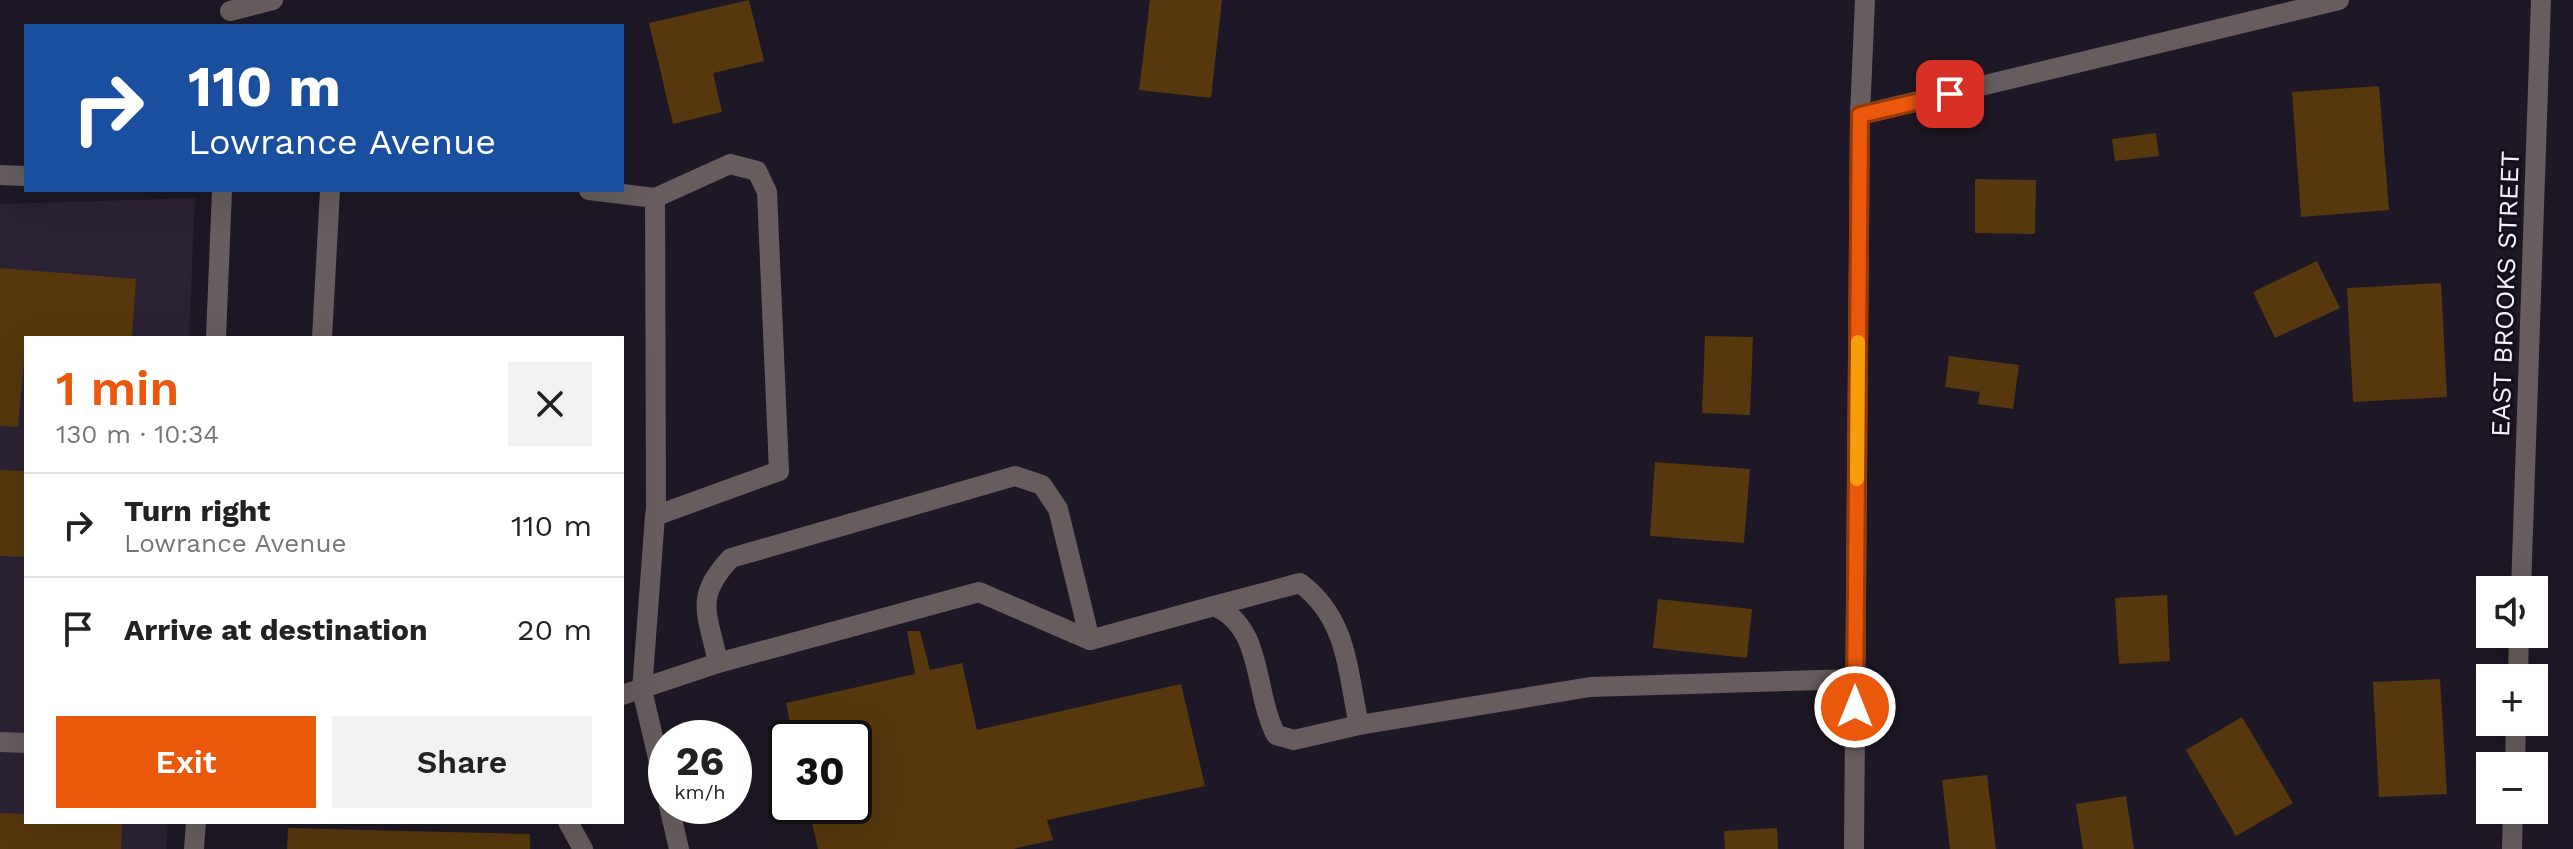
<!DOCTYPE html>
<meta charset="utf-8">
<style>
body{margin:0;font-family:"Work Sans",sans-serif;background:#f2f2f2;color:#222;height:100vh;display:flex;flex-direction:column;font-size:30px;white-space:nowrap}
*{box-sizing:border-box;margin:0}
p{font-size:26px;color:#767676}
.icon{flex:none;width:44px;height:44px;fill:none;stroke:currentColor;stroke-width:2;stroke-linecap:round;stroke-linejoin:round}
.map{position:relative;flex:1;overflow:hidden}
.sheet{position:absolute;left:24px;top:336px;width:600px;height:488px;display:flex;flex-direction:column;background:#fff;border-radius:0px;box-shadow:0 8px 32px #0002}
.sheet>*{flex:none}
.guide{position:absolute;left:24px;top:24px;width:600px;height:168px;border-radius:0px;box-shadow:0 8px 32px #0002;background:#1a4fa0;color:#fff;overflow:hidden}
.buttons{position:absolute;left:2476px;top:576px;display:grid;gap:16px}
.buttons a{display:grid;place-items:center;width:72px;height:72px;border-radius:0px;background:#fff;box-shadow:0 8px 32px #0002;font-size:40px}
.speed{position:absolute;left:648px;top:720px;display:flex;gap:16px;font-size:40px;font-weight:700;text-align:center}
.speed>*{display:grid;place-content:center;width:104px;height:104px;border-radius:50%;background:#fff;box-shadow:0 8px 32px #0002;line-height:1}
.speed small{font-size:20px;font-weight:400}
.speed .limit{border:4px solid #111;border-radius:12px;background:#fff;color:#111}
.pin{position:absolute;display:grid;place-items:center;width:68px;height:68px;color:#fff;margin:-34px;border-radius:16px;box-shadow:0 4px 12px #0006}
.me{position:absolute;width:88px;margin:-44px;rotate:0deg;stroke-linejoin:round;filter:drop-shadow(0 0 6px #0008)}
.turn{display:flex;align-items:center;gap:28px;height:168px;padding:0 32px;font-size:36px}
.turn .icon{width:104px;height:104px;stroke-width:2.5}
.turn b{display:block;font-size:56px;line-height:68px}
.round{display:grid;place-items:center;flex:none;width:84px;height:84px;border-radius:0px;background:#f2f2f2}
.head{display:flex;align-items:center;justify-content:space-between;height:136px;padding:0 32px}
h1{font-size:48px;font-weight:600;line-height:60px;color:#ea580c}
.action{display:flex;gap:16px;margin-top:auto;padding:16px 32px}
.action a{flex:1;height:92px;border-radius:0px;background:#ea580c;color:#fff;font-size:32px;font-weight:600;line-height:92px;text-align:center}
.action a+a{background:#f2f2f2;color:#222}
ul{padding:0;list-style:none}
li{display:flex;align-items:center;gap:24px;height:104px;padding:0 32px;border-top:2px solid #e0e0e0}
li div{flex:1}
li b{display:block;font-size:30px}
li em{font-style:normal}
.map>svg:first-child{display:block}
</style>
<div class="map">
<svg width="2573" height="849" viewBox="0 0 2573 849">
<rect width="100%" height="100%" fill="#1e1725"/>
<polygon fill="#2b2134" points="195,198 189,338 26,338 26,822 168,822 166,849 0,849 0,204"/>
<g fill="#57370d">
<polygon points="749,0 764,61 713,73 722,112 673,124 649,23"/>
<polygon points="1150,0 1222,0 1211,98 1139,90"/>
<polygon points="2379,86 2389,210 2301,217 2292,92"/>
<polygon points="2156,133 2159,156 2115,161 2112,139"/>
<polygon points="1975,179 2036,180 2035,234 1975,233"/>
<polygon points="2317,261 2340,308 2275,338 2253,292"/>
<polygon points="0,268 136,279 132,338 26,338 18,427 0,426"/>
<polygon points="2441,283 2447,397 2353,402 2347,288"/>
<polygon points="1705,336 1753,337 1750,415 1702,413"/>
<polygon points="1949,356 2019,365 2013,409 1978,404 1980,392 1945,387"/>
<polygon points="1655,462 1750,469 1744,543 1650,536"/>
<polygon points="0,470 26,471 26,557 0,556"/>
<polygon points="2167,595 2170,661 2119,664 2115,598"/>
<polygon points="1658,599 1752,609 1747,658 1653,648"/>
<polygon points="907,631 920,631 930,670 962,663 977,730 1181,684 1205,786 1047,820 1053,840 1013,849 818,849 808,806 854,806 854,738 793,738 786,703 915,674"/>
<polygon points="2440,679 2447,794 2379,797 2373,682"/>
<polygon points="2242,717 2293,803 2236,836 2186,750"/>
<polygon points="1987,775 1996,849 1950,849 1942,780"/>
<polygon points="2126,796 2134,849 2083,849 2076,804"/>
<polygon points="0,813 26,814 26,822 122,822 121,849 0,849"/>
<polygon points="288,828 530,834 530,849 287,849"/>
<polygon points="1777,828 1778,849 1725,849 1724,831"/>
</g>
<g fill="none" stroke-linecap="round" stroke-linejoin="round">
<g stroke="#675d5e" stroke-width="20">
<polyline points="589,190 655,198"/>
<polyline points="322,338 330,190"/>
<polyline points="655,516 779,471 767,192 757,171 730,164 655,198 656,509 655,516 642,690 666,792"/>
<path d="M 1214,606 L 1300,583 C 1348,619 1347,670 1359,725 L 1590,687 L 1856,679"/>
<path d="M 718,663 C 708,613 693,598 731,558 L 1015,476 L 1042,485 L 1058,509 L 1090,640 L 1214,606 C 1264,627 1253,690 1276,735 L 1294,740 L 1359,725"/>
<polyline points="622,695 718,663 979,592 1090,640"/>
<polyline points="669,806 679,849"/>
</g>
<g stroke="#675d5e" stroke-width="20">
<polyline points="230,11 273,0"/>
<polyline points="1860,115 2339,0"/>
<polyline points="0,175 26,176"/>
<polyline points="216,338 222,190"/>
<polyline points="2521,590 2541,0"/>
<polyline points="2518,678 2519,634"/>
<polyline points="0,742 26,743"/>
<polyline points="2515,766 2516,722"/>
<polyline points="568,822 583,849"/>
<polyline points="194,849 196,822"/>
<polyline points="1854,849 1860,115 1865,0"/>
<polyline points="2512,849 2513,810"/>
</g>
</g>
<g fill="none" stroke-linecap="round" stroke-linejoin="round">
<g stroke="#983908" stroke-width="20">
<polyline id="route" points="1855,707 1860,115 1950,94"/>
</g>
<use href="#route" stroke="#ea580c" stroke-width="14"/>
<polyline stroke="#f59e0b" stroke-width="14" points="1857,479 1858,342"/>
</g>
<g text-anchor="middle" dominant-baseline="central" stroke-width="6" stroke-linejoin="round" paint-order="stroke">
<g font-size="26" fill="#f5f0f9" stroke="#150e1b">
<text transform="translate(2505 294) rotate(-88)">EAST BROOKS STREET</text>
</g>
</g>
</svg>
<div class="buttons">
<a><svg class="icon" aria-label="sound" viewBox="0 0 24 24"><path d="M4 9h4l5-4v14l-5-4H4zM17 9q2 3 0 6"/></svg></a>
<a>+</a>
<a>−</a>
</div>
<div class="speed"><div>26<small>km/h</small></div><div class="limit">30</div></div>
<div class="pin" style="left:1950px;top:94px;background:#d93025"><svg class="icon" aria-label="arrive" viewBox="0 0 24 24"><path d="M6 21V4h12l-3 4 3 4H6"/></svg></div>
<svg class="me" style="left:1855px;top:707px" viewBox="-20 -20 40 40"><circle r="17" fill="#ea580c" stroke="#fff" stroke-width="3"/><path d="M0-11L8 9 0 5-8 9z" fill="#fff"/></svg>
<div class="guide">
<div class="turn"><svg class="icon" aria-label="right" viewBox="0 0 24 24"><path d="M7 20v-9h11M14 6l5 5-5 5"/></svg><div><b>110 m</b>Lowrance Avenue</div></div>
</div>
<section class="sheet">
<div class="head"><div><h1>1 min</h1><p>130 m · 10:34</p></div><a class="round"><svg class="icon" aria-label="close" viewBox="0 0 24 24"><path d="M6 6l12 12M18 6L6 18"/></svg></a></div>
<ul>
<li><svg class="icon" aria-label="right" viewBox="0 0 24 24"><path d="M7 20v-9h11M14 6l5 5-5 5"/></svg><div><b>Turn right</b><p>Lowrance Avenue</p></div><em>110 m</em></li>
<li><svg class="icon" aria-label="arrive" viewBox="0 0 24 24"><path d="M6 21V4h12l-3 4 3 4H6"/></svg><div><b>Arrive at destination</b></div><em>20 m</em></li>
</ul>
<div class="action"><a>Exit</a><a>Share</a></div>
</section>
</div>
